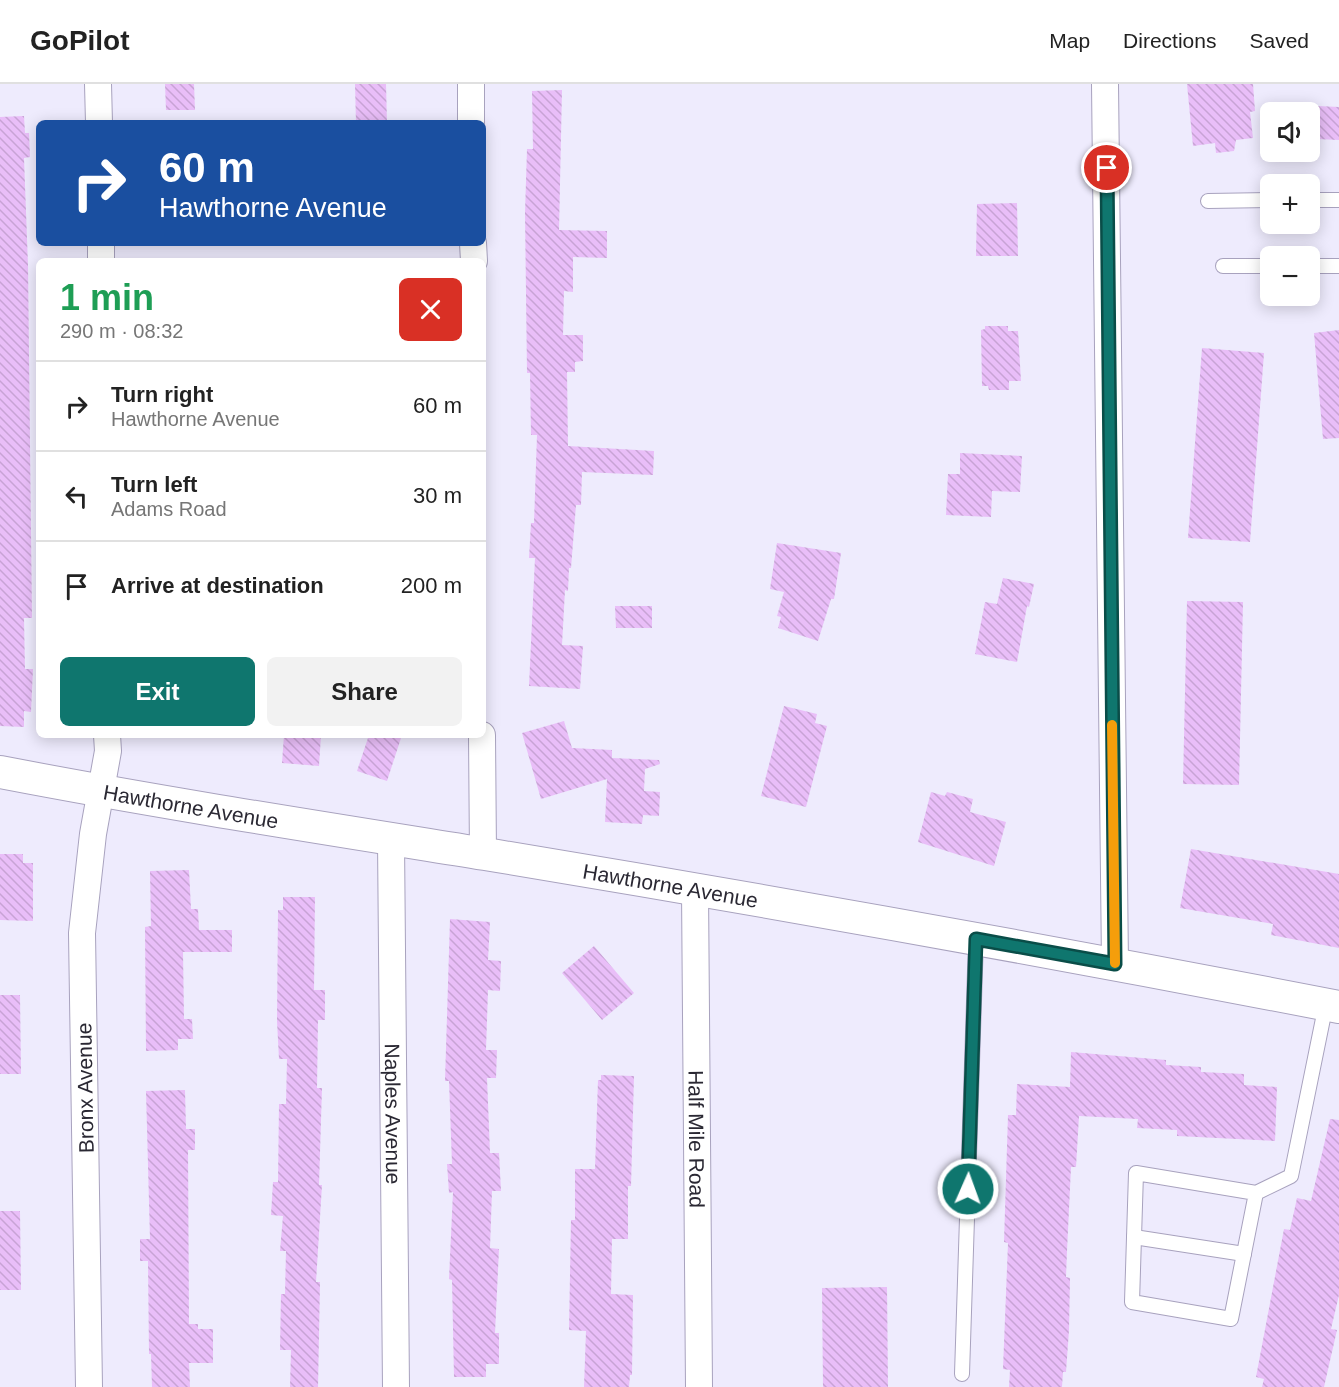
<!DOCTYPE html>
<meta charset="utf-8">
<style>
body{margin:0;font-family:Helvetica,sans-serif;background:#f2f2f2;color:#222;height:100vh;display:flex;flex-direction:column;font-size:22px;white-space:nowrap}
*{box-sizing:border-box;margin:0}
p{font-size:20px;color:#767676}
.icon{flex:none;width:33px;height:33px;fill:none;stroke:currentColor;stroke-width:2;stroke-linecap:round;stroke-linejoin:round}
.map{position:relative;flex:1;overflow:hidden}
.panel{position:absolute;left:36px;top:174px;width:450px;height:480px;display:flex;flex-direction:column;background:#fff;border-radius:9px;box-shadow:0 3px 15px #0003}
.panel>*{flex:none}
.guide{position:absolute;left:36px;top:36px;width:450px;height:126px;border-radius:9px;box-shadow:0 3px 15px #0003;background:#1a4fa0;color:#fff;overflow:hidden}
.fabs{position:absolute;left:1260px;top:18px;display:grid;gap:12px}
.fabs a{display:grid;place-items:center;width:60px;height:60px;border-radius:9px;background:#fff;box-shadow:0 3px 15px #0003;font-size:30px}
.pin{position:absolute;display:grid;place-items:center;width:51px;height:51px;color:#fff;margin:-26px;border:3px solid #fff;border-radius:50%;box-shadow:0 2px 6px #0007}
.me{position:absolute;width:66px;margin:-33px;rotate:2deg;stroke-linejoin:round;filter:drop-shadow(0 0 4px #0008)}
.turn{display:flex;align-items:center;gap:21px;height:126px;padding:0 24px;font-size:27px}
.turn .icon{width:78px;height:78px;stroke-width:2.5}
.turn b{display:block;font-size:42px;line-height:51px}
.round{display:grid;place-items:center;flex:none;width:63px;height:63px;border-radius:9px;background:#f2f2f2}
.head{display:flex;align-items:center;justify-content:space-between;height:102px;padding:0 24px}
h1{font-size:36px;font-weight:700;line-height:45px;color:#1e9e55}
.cta{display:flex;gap:12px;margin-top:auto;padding:12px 24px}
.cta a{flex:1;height:69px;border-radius:9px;background:#0f766e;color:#fff;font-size:24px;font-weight:700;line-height:69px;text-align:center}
.cta a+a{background:#f2f2f2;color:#222}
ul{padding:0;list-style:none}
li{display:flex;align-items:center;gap:18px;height:90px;padding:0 24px;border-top:2px solid #e0e0e0}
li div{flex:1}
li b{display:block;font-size:22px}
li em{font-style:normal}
header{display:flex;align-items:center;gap:36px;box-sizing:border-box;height:84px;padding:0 30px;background:#fff;border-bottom:2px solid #e0e0e0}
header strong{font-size:28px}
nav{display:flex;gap:33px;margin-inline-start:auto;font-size:21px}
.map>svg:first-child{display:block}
</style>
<header>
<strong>GoPilot</strong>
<nav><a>Map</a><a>Directions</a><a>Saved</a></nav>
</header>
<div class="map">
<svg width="1339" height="1303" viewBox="0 0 1339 1303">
<defs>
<pattern id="building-back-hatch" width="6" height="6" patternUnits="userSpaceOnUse" patternTransform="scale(1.5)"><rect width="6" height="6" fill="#e9bef8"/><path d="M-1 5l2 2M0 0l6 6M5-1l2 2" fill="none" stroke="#c8a3d5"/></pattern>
</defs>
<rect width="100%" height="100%" fill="#eeebfd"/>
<g fill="url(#building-back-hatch)">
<polygon points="165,0 194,0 195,26 166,26"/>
<polygon points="355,0 386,0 387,39 356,39"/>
<polygon points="1187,0 1253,0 1255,27 1250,28 1253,54 1236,56 1234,67 1216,69 1215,59 1193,62"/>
<polygon points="562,6 559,146 607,147 607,174 573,173 573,208 564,207 563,251 583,251 583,277 575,278 575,288 567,288 568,362 654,367 653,391 582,388 581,421 576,421 571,484 569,484 568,507 565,506 562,561 583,562 580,605 529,602 535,474 529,474 531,439 534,439 537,351 531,351 530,289 527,289 525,129 527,65 533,65 532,7"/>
<polygon points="1318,22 1339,23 1339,56 1315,55"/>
<polygon points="24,32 25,49 29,49 30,73 24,74 28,181 32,534 24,534 25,585 33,585 31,628 24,627 24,643 0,642 0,33"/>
<polygon points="1017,119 1018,172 976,172 977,120"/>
<polygon points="985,242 1008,242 1008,247 1018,247 1021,297 1009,297 1009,306 989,306 988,302 982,302 981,246 985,245"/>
<polygon points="1339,246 1339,354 1323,355 1314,249"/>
<polygon points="1202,264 1264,269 1250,458 1188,454"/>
<polygon points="960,369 1022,372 1020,408 992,407 991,433 946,431 948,390 960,390"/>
<polygon points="777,459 841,469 834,515 831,515 818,557 778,544 781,533 777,532 784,508 770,505"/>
<polygon points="1003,494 1034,500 1029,523 1027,522 1017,578 975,570 985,518 997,520"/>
<polygon points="1187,517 1243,518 1239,701 1183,700"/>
<polygon points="615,522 652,522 652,544 616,544"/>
<polygon points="784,622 817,630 815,639 827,642 806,723 761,712"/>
<polygon points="564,637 572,664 612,666 612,674 659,676 660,680 645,685 644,707 660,708 659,732 643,731 642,740 605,738 607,695 541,715 522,649"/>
<polygon points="284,651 321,651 319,682 282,679"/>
<polygon points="369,651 402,651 387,697 357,687"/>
<polygon points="931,708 945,712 947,708 973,715 970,728 1006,738 994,782 918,758"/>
<polygon points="1191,765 1339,790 1339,864 1271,851 1273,840 1180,824"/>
<polygon points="0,770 23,770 23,779 33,779 33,837 0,836"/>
<polygon points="189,786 191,825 198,825 199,846 232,846 232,868 183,868 184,935 192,935 193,955 178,955 178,966 146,967 145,843 151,842 150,787"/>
<polygon points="283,813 315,813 314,906 325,906 325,936 318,936 317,1004 322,1004 319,1101 322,1101 316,1198 320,1198 318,1303 290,1303 291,1266 280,1266 281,1210 285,1210 286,1167 280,1167 283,1132 271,1131 273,1098 278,1098 279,1020 286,1020 287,975 279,975 277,937 278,826 283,826"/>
<polygon points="450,835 490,838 488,876 501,877 500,907 488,906 486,966 497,966 496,994 487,994 490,1069 499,1069 501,1107 492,1107 490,1164 499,1165 495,1249 499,1249 499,1280 486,1280 486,1293 454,1293 452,1196 449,1195 453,1108 449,1109 447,1080 452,1080 449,997 445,997"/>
<polygon points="594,862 634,909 602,936 562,889"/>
<polygon points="0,911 20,911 21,990 0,990"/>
<polygon points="1071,968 1166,976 1166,981 1201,983 1201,988 1244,990 1244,1001 1277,1003 1275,1057 1177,1052 1177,1046 1137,1044 1138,1035 1079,1032 1076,1083 1071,1083 1067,1167 1066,1193 1070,1194 1069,1246 1066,1288 1063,1288 1062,1303 1009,1303 1010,1286 1003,1285 1008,1159 1004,1158 1008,1031 1016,1031 1017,1000 1070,1003"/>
<polygon points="601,991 634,992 631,1102 628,1102 628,1155 612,1155 611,1210 633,1211 632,1291 630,1291 629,1303 584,1303 586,1247 569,1246 571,1136 575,1136 575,1085 595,1085 598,996 601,996"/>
<polygon points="185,1006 186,1045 195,1045 195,1066 188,1066 189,1240 198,1240 198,1245 213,1245 213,1279 189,1279 190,1303 152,1303 151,1270 149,1270 148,1177 140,1177 140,1155 150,1155 146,1007"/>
<polygon points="1330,1035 1339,1036 1339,1211 1331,1245 1337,1246 1324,1303 1262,1303 1264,1295 1256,1293 1284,1145 1290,1146 1297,1114 1311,1117"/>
<polygon points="0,1127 20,1127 21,1206 0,1206"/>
<polygon points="887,1203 888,1303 823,1303 822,1204"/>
</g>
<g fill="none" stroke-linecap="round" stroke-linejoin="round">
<g stroke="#a8a2be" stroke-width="16">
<g id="service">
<polyline points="1310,116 1339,116"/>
<polyline points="1208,117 1270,116"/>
<polyline points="1223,182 1270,182"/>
<polyline points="1310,182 1339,182"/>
<polyline points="1256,1109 1231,1235 1132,1218 1136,1089 1256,1109 1291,1092 1326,920"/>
<polyline points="1134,1153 1244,1170"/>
<polyline points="962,1290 976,855"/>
</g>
</g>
<g stroke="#a8a2be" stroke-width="28">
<g id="minor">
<polyline points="98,0 99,39"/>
<polyline points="471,0 471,39"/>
<polyline points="1105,0 1115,880"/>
<polyline points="101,159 101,177"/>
<polyline points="473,159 474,177"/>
<polyline points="482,651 483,770"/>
<path id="s1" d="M 391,757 L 396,1303"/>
<path id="s2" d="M 695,806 L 699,1303"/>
<polyline points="89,1303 82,849 93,750 108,667 107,651"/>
</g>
</g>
<g stroke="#a8a2be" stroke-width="34">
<g id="tertiary">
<path id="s3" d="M 0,688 C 161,719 323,744 485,770 C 770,817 1055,868 1339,923"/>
</g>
</g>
<use href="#service" stroke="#fff" stroke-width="14"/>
<use href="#minor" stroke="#fff" stroke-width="26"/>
<use href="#tertiary" stroke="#fff" stroke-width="32"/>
</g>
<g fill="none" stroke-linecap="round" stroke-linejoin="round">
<g stroke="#0a4d48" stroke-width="15">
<polyline id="route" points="968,1105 976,855 1115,880 1107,84"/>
</g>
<use href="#route" stroke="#0f766e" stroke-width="10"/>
<polyline stroke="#f59e0b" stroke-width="10" points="1112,641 1115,879"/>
</g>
<g text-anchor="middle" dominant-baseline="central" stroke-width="4.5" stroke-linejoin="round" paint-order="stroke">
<g font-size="21" fill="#2a2833" stroke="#fff">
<text stroke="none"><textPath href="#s3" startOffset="194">Hawthorne Avenue</textPath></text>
<text stroke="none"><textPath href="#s3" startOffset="680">Hawthorne Avenue</textPath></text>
<text transform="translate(85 1004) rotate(-91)">Bronx Avenue</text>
<text stroke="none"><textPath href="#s1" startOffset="273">Naples Avenue</textPath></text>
<text stroke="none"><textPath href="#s2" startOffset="249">Half Mile Road</textPath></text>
</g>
</g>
</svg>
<div class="fabs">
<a><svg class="icon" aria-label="sound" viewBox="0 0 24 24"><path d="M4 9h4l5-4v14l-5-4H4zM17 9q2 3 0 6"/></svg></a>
<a>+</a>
<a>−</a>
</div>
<div class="pin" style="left:1107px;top:84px;background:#d93025"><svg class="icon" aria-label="arrive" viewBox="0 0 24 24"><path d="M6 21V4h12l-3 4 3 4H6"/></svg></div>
<svg class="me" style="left:968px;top:1105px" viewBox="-20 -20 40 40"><circle r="17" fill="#0f766e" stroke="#fff" stroke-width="3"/><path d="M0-11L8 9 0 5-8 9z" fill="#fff"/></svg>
<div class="guide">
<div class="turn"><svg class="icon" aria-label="right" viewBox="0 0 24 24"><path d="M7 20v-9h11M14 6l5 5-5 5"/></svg><div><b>60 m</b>Hawthorne Avenue</div></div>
</div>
<section class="panel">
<div class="head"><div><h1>1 min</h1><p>290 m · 08:32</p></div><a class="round" style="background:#d93025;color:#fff"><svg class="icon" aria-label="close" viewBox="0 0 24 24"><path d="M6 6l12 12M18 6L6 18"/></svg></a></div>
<ul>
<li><svg class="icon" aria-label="right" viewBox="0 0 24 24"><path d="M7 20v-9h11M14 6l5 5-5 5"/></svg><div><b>Turn right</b><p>Hawthorne Avenue</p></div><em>60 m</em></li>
<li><svg class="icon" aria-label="left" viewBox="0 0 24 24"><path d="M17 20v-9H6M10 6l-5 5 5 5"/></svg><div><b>Turn left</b><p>Adams Road</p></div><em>30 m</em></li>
<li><svg class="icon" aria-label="arrive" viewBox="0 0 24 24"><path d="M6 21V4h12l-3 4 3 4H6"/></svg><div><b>Arrive at destination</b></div><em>200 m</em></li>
</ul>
<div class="cta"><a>Exit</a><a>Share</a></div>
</section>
</div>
